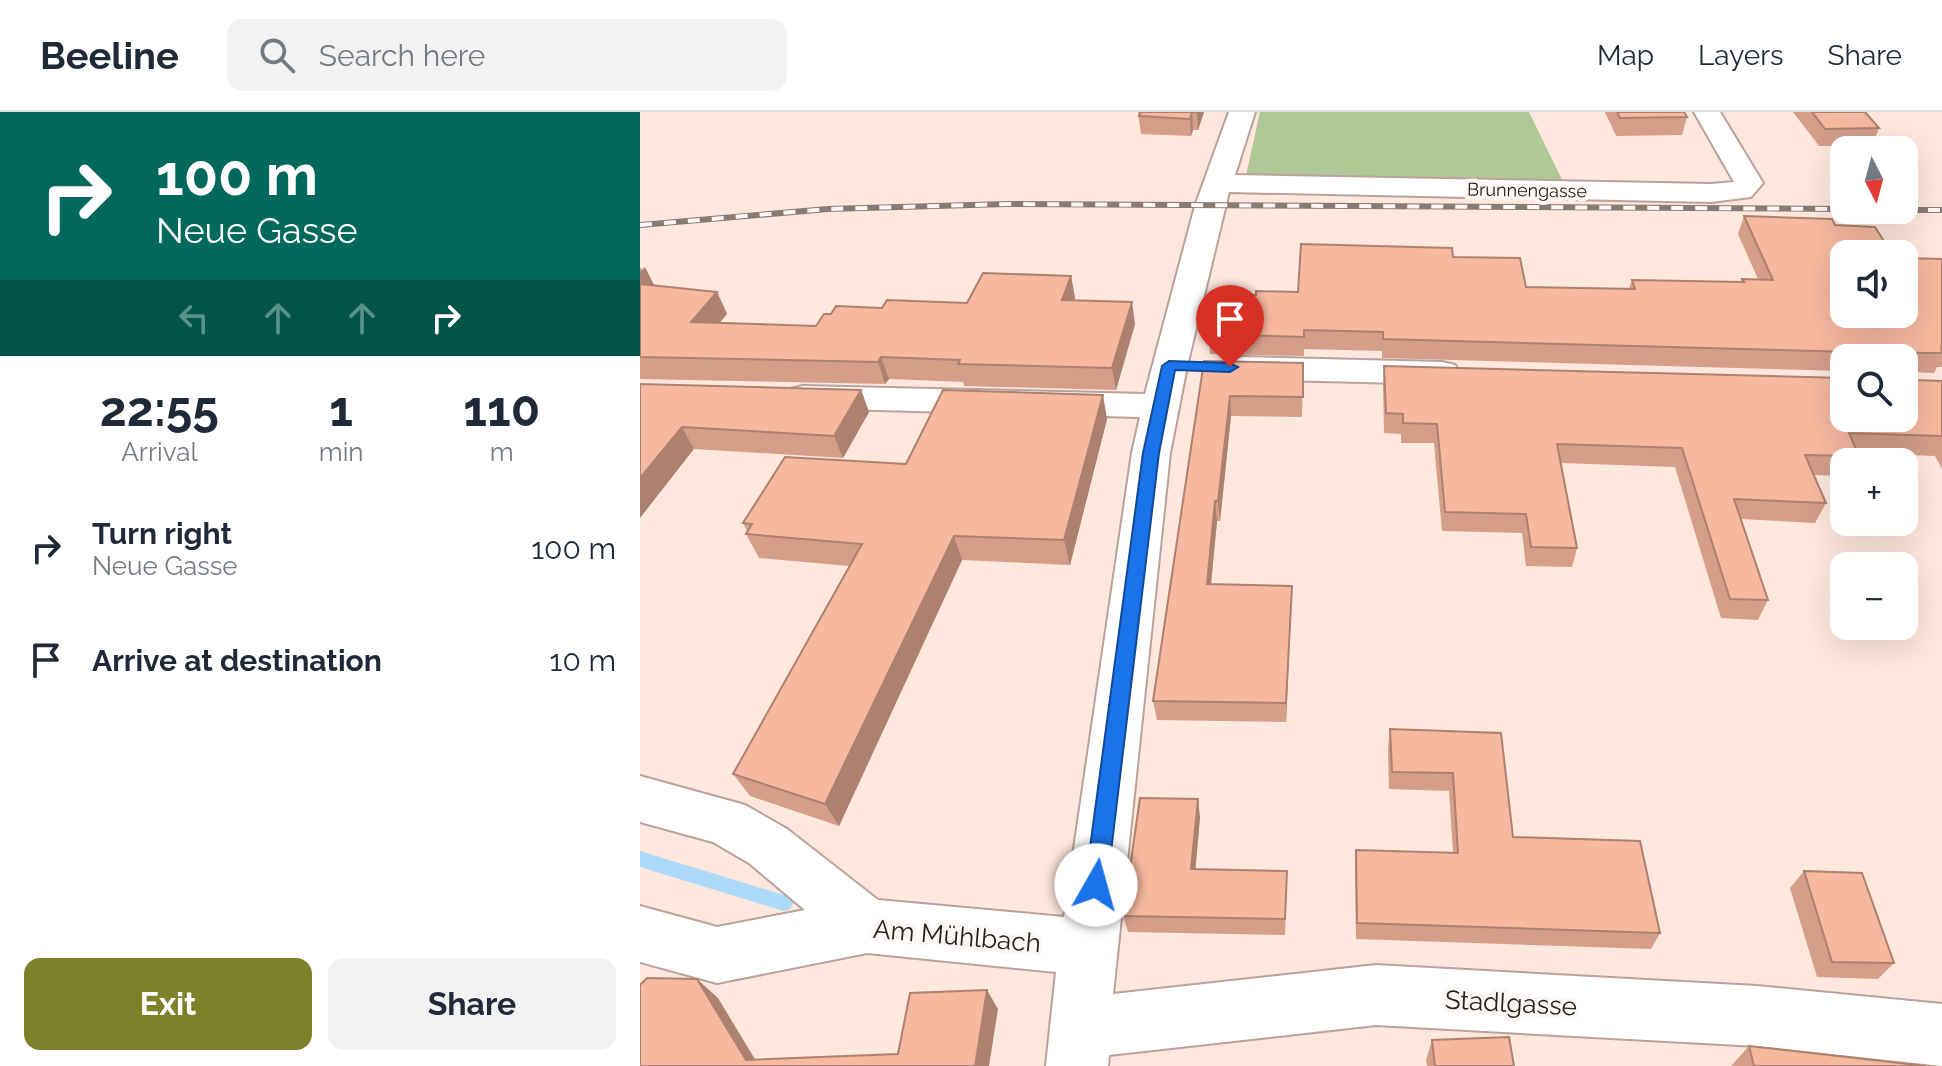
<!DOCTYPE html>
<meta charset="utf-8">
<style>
body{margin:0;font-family:Raleway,sans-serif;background:#f2f2f3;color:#1f2937;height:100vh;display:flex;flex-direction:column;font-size:30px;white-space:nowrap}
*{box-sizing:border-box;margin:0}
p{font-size:26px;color:#747a83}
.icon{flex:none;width:44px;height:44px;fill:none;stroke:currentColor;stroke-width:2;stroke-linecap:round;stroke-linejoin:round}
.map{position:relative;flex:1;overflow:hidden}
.side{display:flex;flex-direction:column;background:#fff;width:640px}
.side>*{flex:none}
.guide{background:#00695c;color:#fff;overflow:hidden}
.needle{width:52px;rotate:174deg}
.controls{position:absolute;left:1190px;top:24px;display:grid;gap:16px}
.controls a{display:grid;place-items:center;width:88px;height:88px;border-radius:16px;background:#fff;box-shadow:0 8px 32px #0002;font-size:40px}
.pin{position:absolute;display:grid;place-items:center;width:68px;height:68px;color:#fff;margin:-82px -34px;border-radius:50% 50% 50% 0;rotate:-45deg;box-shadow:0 0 8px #0007}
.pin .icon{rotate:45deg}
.me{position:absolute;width:88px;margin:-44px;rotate:7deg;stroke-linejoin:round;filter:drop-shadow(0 0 6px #0008)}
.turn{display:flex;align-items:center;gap:28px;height:168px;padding:0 24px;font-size:36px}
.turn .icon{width:104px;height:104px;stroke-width:2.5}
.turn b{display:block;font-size:56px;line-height:68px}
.lanes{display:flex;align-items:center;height:76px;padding:0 24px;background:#0003;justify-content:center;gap:40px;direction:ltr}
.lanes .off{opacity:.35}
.eta{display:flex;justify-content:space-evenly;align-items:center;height:136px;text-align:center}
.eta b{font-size:48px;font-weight:700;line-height:56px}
.action{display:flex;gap:16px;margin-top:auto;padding:16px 24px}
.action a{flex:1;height:92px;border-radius:16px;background:#7f812a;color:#fff;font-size:32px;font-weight:700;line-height:92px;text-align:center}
.action a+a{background:#f2f2f3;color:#1f2937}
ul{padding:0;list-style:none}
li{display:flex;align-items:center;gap:24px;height:112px;padding:0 24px}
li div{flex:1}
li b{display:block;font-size:30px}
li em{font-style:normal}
header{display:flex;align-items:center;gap:48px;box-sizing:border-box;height:112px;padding:0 40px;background:#fff;border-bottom:2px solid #e0e1e3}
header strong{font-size:38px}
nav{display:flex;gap:44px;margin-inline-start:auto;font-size:28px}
.search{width:560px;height:72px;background:#f2f2f3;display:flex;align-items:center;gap:20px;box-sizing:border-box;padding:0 28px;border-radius:16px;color:#747a83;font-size:30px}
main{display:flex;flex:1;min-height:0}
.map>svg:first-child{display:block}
</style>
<header>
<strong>Beeline</strong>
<div class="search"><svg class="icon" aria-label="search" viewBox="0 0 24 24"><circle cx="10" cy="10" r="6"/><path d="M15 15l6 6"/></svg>Search here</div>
<nav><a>Map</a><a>Layers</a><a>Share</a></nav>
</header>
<main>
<section class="side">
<div class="guide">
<div class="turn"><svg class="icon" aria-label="right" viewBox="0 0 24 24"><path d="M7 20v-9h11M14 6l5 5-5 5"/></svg><div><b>100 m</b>Neue Gasse</div></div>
<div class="lanes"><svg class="icon off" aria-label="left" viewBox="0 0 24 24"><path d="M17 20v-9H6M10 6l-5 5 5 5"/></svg><svg class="icon off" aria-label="ahead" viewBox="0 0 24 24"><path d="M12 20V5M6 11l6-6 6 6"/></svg><svg class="icon off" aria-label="ahead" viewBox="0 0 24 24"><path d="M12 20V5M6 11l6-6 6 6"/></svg><svg class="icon" aria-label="right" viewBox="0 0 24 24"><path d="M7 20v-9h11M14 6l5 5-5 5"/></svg></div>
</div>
<div class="eta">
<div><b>22:55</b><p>Arrival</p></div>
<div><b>1</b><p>min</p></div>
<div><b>110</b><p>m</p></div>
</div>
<ul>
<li><svg class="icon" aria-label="right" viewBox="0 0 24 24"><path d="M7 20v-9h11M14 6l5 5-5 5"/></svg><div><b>Turn right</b><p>Neue Gasse</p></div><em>100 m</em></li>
<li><svg class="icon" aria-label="arrive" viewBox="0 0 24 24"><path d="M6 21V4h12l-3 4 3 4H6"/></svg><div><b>Arrive at destination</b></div><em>10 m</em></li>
</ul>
<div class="action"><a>Exit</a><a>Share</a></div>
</section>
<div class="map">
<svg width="1302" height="954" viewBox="0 0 1302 954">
<rect width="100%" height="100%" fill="#fee7dd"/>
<polygon fill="#b0c796" points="620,0 889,0 927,78 605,68"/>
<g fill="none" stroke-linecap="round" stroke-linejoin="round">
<polygon fill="#aedafa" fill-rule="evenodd" points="0,739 144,783 150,785 153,791 150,797 144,799 0,755"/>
<g stroke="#b8a299" stroke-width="4">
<g id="minor">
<polygon points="589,0 615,0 595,63 1071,72 1094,70 1054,0 1080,0 1123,71 1111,85 1071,90 589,80 547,254 530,341 473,882 736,853 1117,874 1302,892 1302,954 1117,934 736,913 469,943 468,954 406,954 416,860 227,841 77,871 0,850 0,794 77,815 165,798 109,751 73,730 0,710 0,664 105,693 147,717 238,788 424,805 492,341 500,305 163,296 150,293 145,285 150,277 163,274 505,282 555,94"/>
<polygon points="603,245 802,250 815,253 820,261 815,269 802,272 603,267 590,264 585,256 590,248"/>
</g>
</g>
<use href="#minor" fill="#fff" fill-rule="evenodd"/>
<g stroke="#897a74" stroke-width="6">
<g id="rail">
<polyline points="1264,98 1302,98"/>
<polyline points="0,113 188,97 367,92 1204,97"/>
</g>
</g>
<use href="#rail" stroke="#fdf8f6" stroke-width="4" stroke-dasharray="12" stroke-linecap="butt"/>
</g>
<g fill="#d49e89">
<polygon points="498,0 564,0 558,18 553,18 551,24 501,22"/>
<polygon points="965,0 1044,0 1047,5 1042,23 976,24"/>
<polygon points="1153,0 1225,0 1239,16 1232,34 1179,34"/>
<polygon points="1104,104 1204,202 1302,147 1302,255 1297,255 1294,261 1272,260 1271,265 1274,268 1302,269 1302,357 1295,344 1218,341 1219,344 1216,350 1204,350 1204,364 1174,363 1186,391 1175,411 1101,407 1128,488 1118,508 1081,506 1035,355 921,351 937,436 932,455 886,454 882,421 802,419 794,331 761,331 761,322 744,321 743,273 744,254 1204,306 1264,246 1204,246 1204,259 742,246 742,239 664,237 664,244 570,242 569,222 616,183 658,180 813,145 886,175 989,177 992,168 1101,170 1102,167 1118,167 1098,122"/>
<polygon points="0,155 15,174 77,180 87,202 79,211 176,214 191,202 242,196 327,191 431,164 435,186 434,188 495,212 476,278 324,274 323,270 249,267 245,272 0,267"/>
<polygon points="564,249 663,251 662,305 591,304 580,409 577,409 571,472 652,474 646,610 517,608 513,589"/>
<polygon points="0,272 221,278 229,300 203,346 54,337"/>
<polygon points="467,307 430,453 322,448 199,714 110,684 93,662 209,454 119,446 106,422 107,419 103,411 266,352"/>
<polygon points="750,617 861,621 873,725 1020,821 1011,837 716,827 715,755 716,738 813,741 809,679 749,677 748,636"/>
<polygon points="560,705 555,757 647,759 645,823 488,820 483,804"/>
<polygon points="1164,759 1254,851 1238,867 1177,865 1150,776"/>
<polygon points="792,928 874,954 787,954 786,948"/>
<polygon points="1109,934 1286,954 1091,954"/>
</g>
<g fill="#ac816f">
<polygon points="552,0 553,18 551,24 550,7"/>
<polygon points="557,0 564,0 558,18"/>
<polygon points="5,155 16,177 0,192 0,160"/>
<polygon points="431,164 435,186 426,209 422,188"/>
<polygon points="77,180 87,202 62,232 51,210"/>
<polygon points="492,190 495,212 476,278 472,256"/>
<polygon points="241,245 249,267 245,272 238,250"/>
<polygon points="221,278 229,300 203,346 194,324"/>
<polygon points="463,283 467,307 430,453 424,428"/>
<polygon points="590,284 591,304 580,409 578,389"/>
<polygon points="42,315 54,337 0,406 0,366"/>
<polygon points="575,389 577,409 569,492 567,472"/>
<polygon points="314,424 322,448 199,714 185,692"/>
<polygon points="652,474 651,494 646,610 646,591"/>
<polygon points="558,687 560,705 554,774 551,757"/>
<polygon points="57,867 78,886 119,954 106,948"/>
<polygon points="347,878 358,897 349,954 335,954"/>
</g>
<g fill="#f6b89f" stroke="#ac816f" stroke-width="2">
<polygon points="501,0 557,0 552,0 550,7 499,4"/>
<polygon points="977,0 1044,0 1047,5 980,6"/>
<polygon points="1172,0 1225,0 1239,16 1185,17"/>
<polygon points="1104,104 1192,107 1195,113 1235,115 1252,142 1204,142 1204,202 1264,202 1264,146 1302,147 1302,235 1301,235 1302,241 1272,241 1271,265 1274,268 1302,269 1302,324 1209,321 1219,344 1165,343 1186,391 1094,387 1128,488 1090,487 1042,336 917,332 937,436 891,435 886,402 805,400 797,312 763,311 763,302 746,301 744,254 1204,266 1204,306 1264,306 1264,246 1216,246 1215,240 743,227 743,220 664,218 664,225 569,222 575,183 616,183 616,179 658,180 661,132 812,136 813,145 880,146 886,175 995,177 992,168 1104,170 1102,167 1133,168"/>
<polygon points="343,161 431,164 422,188 492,190 472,256 318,252 320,248 241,245 238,250 0,245 0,172 77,180 51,210 176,214 184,202 191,202 196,194 242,196 247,188 327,191"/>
<polygon points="564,249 663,251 663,285 590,284 578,389 575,389 567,472 652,474 646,591 513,589"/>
<polygon points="0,272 221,278 194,324 42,315 0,366"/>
<polygon points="303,278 463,283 424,428 314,424 185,692 93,662 222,432 106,422 112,412 103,411 145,345 266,352"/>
<polygon points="750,617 861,621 873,725 1000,729 1020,821 717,811 716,738 818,741 813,661 752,660"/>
<polygon points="500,686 558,687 551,757 647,759 645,807 483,804"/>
<polygon points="1164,759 1222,761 1254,851 1192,850"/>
<polygon points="7,866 57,867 106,948 258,942 270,881 347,878 335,954 0,954 0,873"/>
<polygon points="869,925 874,954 795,954 792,928"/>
<polygon points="1109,934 1286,954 1114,954"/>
</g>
<polygon fill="#1a73e8" stroke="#114b97" stroke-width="2" points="529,249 590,251 598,255 590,260 535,258 519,341 467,773 464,781 456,784 448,781 445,773 503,341 522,254"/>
<g text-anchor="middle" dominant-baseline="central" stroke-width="8" stroke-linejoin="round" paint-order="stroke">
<g font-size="18" fill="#28201c" stroke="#fdf8f6">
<text transform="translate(887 78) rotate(1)">Brunnengasse</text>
</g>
<g font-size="26" fill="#28201c" stroke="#fdf8f6">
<text transform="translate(317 824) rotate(5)">Am Mühlbach</text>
<text transform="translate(871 891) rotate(3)">Stadlgasse</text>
</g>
</g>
</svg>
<div class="controls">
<a><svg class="needle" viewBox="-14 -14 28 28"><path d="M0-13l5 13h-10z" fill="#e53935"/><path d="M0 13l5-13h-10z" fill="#747a83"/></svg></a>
<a><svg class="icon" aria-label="sound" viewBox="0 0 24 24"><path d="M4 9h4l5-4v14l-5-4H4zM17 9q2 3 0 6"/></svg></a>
<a><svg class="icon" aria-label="search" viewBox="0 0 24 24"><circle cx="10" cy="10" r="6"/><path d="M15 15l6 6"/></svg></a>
<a>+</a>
<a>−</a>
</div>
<div class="pin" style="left:590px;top:255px;background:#d93025"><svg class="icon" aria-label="arrive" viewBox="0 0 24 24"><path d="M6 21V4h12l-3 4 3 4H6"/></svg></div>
<svg class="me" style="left:456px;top:773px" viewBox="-20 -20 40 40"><circle r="19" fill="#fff"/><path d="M0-13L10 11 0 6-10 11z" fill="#1a73e8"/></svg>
</div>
</main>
